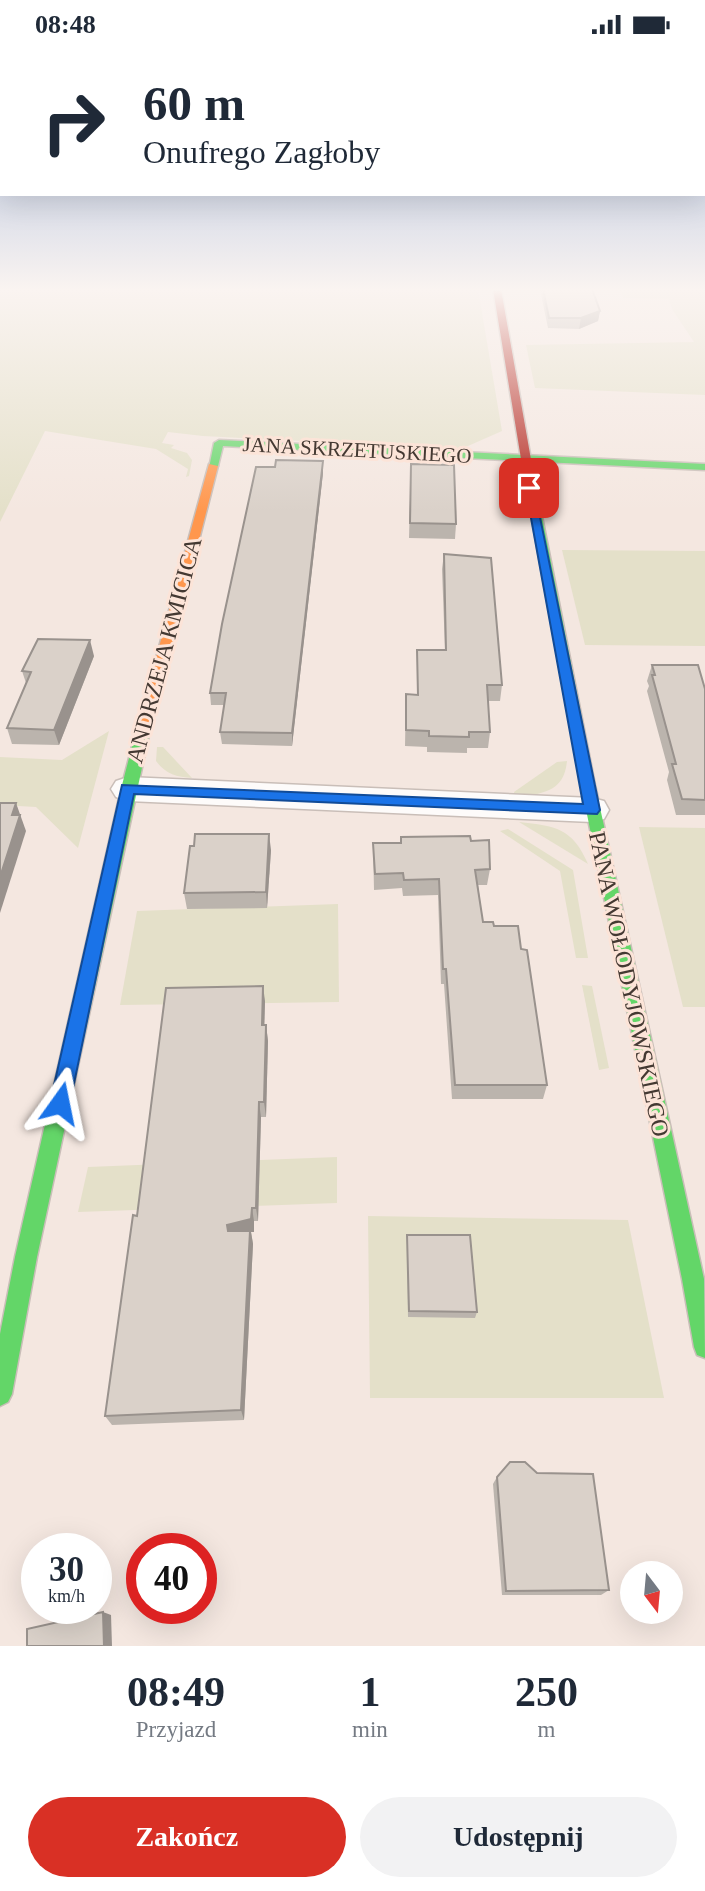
<!DOCTYPE html>
<html lang="pl">
<meta charset="utf-8">
<style>
body{margin:0;font-family:"Times New Roman",serif;background:#f2f2f3;color:#1f2937;height:100vh;display:flex;flex-direction:column;font-size:26px;white-space:nowrap}
*{box-sizing:border-box;margin:0}
p{font-size:23px;color:#747a83}
.icon{flex:none;width:38px;height:38px;fill:none;stroke:currentColor;stroke-width:2;stroke-linecap:round;stroke-linejoin:round}
.map{position:relative;height:1597px;overflow:hidden}
.panel{display:flex;flex-direction:column;background:#fff;flex:1}
.panel>*{flex:none}
.top-card{position:absolute;left:0px;top:0px;width:705px;height:147px;box-shadow:0 7px 28px #0002;background:#fff;color:#1f2937;overflow:hidden}
.needle{width:46px;rotate:164deg}
.fabs{position:absolute;left:620px;top:1512px;display:grid;gap:14px}
.fabs a{display:grid;place-items:center;width:63px;height:63px;border-radius:50%;background:#fff;box-shadow:0 7px 28px #0002;font-size:35px}
.speed{position:absolute;left:21px;top:1484px;display:flex;gap:14px;font-size:35px;font-weight:700;text-align:center}
.speed>*{display:grid;place-content:center;width:91px;height:91px;border-radius:50%;background:#fff;box-shadow:0 7px 28px #0002;line-height:1}
.speed small{font-size:18px;font-weight:400}
.speed .limit{border:10px solid #d22;background:#fff;color:#111}
.pin{position:absolute;display:grid;place-items:center;width:60px;height:60px;color:#fff;margin:-30px;border-radius:14px;box-shadow:0 4px 10px #0006}
.me{position:absolute;width:77px;margin:-38px;rotate:12deg;stroke-linejoin:round;filter:drop-shadow(0 0 5px #0008)}
.turn{display:flex;align-items:center;gap:24px;height:147px;padding:0 28px;font-size:32px}
.turn .icon{width:91px;height:91px;stroke-width:2.5}
.turn b{display:block;font-size:49px;line-height:60px}
.eta{display:flex;justify-content:space-evenly;align-items:center;height:119px;text-align:center}
.eta b{font-size:42px;font-weight:700;line-height:49px}
.cta{display:flex;gap:14px;margin-top:auto;padding:14px 28px}
.cta a{flex:1;height:80px;border-radius:42px;background:#d93025;color:#fff;font-size:28px;font-weight:700;line-height:80px;text-align:center}
.cta a+a{background:#f2f2f3;color:#1f2937}
.status{display:flex;justify-content:space-between;align-items:center;height:49px;padding:0 35px;background:#fff;direction:ltr}
.status svg{height:19px;fill:currentColor}
.map>svg:first-child{display:block}
</style>
<div class="status"><b>08:48</b><svg viewBox="0 0 49 12"><path d="M0 12V9h3v3zM5 12V6h3v6zM10 12V3h3v9zM15 12V0h3v12zM26 1h20v11H26zM47 4h2v5h-2z"/></svg></div>
<div class="map">
<svg width="705" height="1597" viewBox="0 0 705 1597">
<rect width="100%" height="100%" fill="#f4e7e0"/>
<g fill="#e4e0c9">
<polygon points="0,240 478,240 502,382 468,397 460,397 460,400 203,387 168,383 162,394 174,396 171,399 187,404 192,411 189,427 186,428 188,420 156,400 45,382 0,473"/>
<polygon points="619,240 705,240 705,346 535,339 526,296 694,293 672,260 669,250 623,249"/>
<polygon points="562,501 705,502 705,597 585,596"/>
<polygon points="109,682 78,799 36,758 0,756 0,708 62,711"/>
<path d="M 157,698 L 163,698 L 192,729 C 176,728 166,725 156,712 Z"/>
<path d="M 567,712 C 564,744 542,744 515,749 L 514,743 L 557,713 Z"/>
<path d="M 519,773 C 556,777 572,779 588,815 Z"/>
<polygon points="639,778 705,779 705,958 683,958"/>
<polygon points="508,780 573,821 588,909 576,909 560,822 500,782"/>
<polygon points="338,855 339,953 120,956 137,862"/>
<polygon points="582,936 592,937 609,1019 599,1021"/>
<polygon points="337,1108 337,1154 78,1163 88,1118"/>
<polygon points="368,1167 628,1171 664,1349 370,1349"/>
</g>
<g fill="none" stroke-linecap="round" stroke-linejoin="round">
<g stroke="#c9beb8" stroke-width="3">
<polygon id="street" points="128,728 592,749 604,752 609,761 604,770 592,773 128,752 116,748 111,740 116,732"/>
</g>
<g stroke="#c9beb8" stroke-width="3">
<g id="fast">
<polygon points="219,391 705,415 705,421 223,397 218,417 209,419 214,394"/>
<polygon points="528,419 533,422 595,736 704,1230 705,1309 697,1306 694,1298 682,1230 581,736 523,422"/>
<polygon points="142,681 149,686 37,1208 12,1345 8,1353 0,1357 0,1285 15,1208 121,740 135,686"/>
</g>
</g>
<g stroke="#c9beb8" stroke-width="3">
<polygon id="slow" points="209,415 218,417 149,686 142,691 135,686"/>
</g>
<g stroke="#c9beb8" stroke-width="3">
<polygon id="jam" points="493,240 501,240 533,422 528,425 523,422"/>
</g>
<use href="#street" fill="#fdfbfa" fill-rule="evenodd"/>
<use href="#fast" fill="#63d668" fill-rule="evenodd"/>
<use href="#slow" fill="#ff974d" fill-rule="evenodd"/>
<use href="#jam" fill="#b3261e" fill-rule="evenodd"/>
</g>
<g fill="#bbb4ad">
<polygon points="540,240 592,240 600,262 598,272 579,280 548,279"/>
<polygon points="323,412 323,424 292,697 222,695 220,683 224,656 211,656 210,644 275,418"/>
<polygon points="411,415 456,475 455,490 409,489"/>
<polygon points="444,505 502,636 500,652 488,652 490,683 488,699 467,699 467,704 427,703 427,698 405,697 406,645 417,646 417,601 445,601 442,520"/>
<polygon points="94,607 59,696 12,695 7,679 26,634 22,622"/>
<polygon points="652,616 705,640 705,766 676,766 667,731 669,723 647,642 649,637 647,632"/>
<polygon points="401,788 471,792 490,820 487,836 478,836 483,873 494,877 521,900 547,1036 543,1050 452,1050 444,935 441,935 438,846 403,847 402,839 374,841 373,794 400,794"/>
<polygon points="271,801 267,859 187,860 184,844"/>
<polygon points="265,952 264,976 266,976 268,992 266,1068 261,1068 258,1172 254,1172 254,1183 251,1183 253,1195 244,1371 112,1376 105,1367 137,1167"/>
<polygon points="407,1186 477,1263 475,1269 408,1268"/>
<polygon points="497,1428 609,1541 601,1546 502,1546 493,1435"/>
</g>
<g fill="#99928d">
<polygon points="600,262 598,272 579,280 581,269"/>
<polygon points="323,412 323,424 292,697 292,684"/>
<polygon points="90,591 94,607 59,696 54,681"/>
<polygon points="16,754 26,782 0,864 0,828 12,766"/>
<polygon points="269,785 271,801 267,859 266,843"/>
<polygon points="263,937 265,952 264,992 262,976"/>
<polygon points="266,976 268,992 266,1068 264,1053"/>
<polygon points="259,1053 261,1068 258,1172 256,1159"/>
<polygon points="252,1159 254,1172 254,1183 251,1183 253,1195 244,1371 241,1361 227,1176"/>
<polygon points="103,1563 111,1566 112,1597 104,1597"/>
</g>
<g fill="#dad1c9" stroke="#99928d" stroke-width="2">
<polygon points="543,240 592,240 600,262 581,269 549,269"/>
<polygon points="276,411 323,412 292,684 220,683 226,644 210,644 222,575 256,418 275,418"/>
<polygon points="411,415 454,416 456,475 410,474"/>
<polygon points="444,505 491,509 502,636 487,636 490,683 469,683 469,688 429,687 429,682 406,681 406,645 418,646 417,601 446,601"/>
<polygon points="38,590 90,591 54,681 7,679 31,623 22,622"/>
<polygon points="652,616 698,616 705,640 705,751 682,750 672,715 676,715 652,626 655,626"/>
<polygon points="0,754 16,754 12,766 20,766 0,828"/>
<polygon points="195,785 269,785 266,843 184,844 190,797 194,797"/>
<polygon points="470,787 471,792 489,791 490,820 475,821 483,873 493,873 494,877 518,877 521,900 527,901 547,1036 455,1036 446,920 443,920 439,830 404,831 403,824 375,825 373,794 401,794 401,788"/>
<polygon points="263,937 262,976 266,976 264,1053 259,1053 256,1159 252,1159 251,1170 227,1176 228,1182 250,1182 241,1361 105,1367 133,1166 137,1167 166,939"/>
<polygon points="407,1186 470,1186 477,1263 409,1262"/>
<polygon points="510,1413 525,1413 537,1424 593,1425 609,1541 506,1542 497,1428"/>
<polygon points="103,1563 104,1597 27,1597 27,1580"/>
</g>
<linearGradient id="sky" x2="0" y2="1"><stop stop-color="#a2b6da"/><stop offset="0.52" stop-color="#faf4f1"/><stop offset="1" stop-color="#faf4f1" stop-opacity="0"/></linearGradient>
<rect width="705" height="463" fill="url(#sky)"/>
<polygon fill="#1a73e8" stroke="#114b97" stroke-width="2" points="525,436 534,439 600,761 597,765 134,745 70,1054 67,1061 60,1063 53,1061 50,1054 122,736 583,755"/>
<g text-anchor="middle" dominant-baseline="central" stroke-width="6" stroke-linejoin="round" paint-order="stroke">
<g font-size="21" fill="#443932" stroke="#fce4d8">
<text transform="translate(357 401) rotate(3)">JANA SKRZETUSKIEGO</text>
</g>
<g font-size="24" fill="#443932" stroke="#fce4d8">
<text transform="translate(164 601) rotate(-75)">ANDRZEJA KMICICA</text>
<text transform="translate(629 935) rotate(78)">PANA WOŁODYJOWSKIEGO</text>
</g>
</g>
</svg>
<div class="fabs">
<a><svg class="needle" viewBox="-14 -14 28 28"><path d="M0-13l5 13h-10z" fill="#e53935"/><path d="M0 13l5-13h-10z" fill="#747a83"/></svg></a>
</div>
<div class="speed"><div>30<small>km/h</small></div><div class="limit">40</div></div>
<div class="pin" style="left:529px;top:439px;background:#d93025"><svg class="icon" aria-label="arrive" viewBox="0 0 24 24"><path d="M6 21V4h12l-3 4 3 4H6"/></svg></div>
<svg class="me" style="left:60px;top:1054px" viewBox="-20 -20 40 40"><path d="M0-17L14 15 0 8-14 15z" fill="#1a73e8" stroke="#fff" stroke-width="4"/></svg>
<div class="top-card">
<div class="turn"><svg class="icon" aria-label="right" viewBox="0 0 24 24"><path d="M7 20v-9h11M14 6l5 5-5 5"/></svg><div><b>60 m</b>Onufrego Zagłoby</div></div>
</div>
</div>
<section class="panel">
<div class="eta">
<div><b>08:49</b><p>Przyjazd</p></div>
<div><b>1</b><p>min</p></div>
<div><b>250</b><p>m</p></div>
</div>
<div class="cta"><a>Zakończ</a><a>Udostępnij</a></div>
</section>
